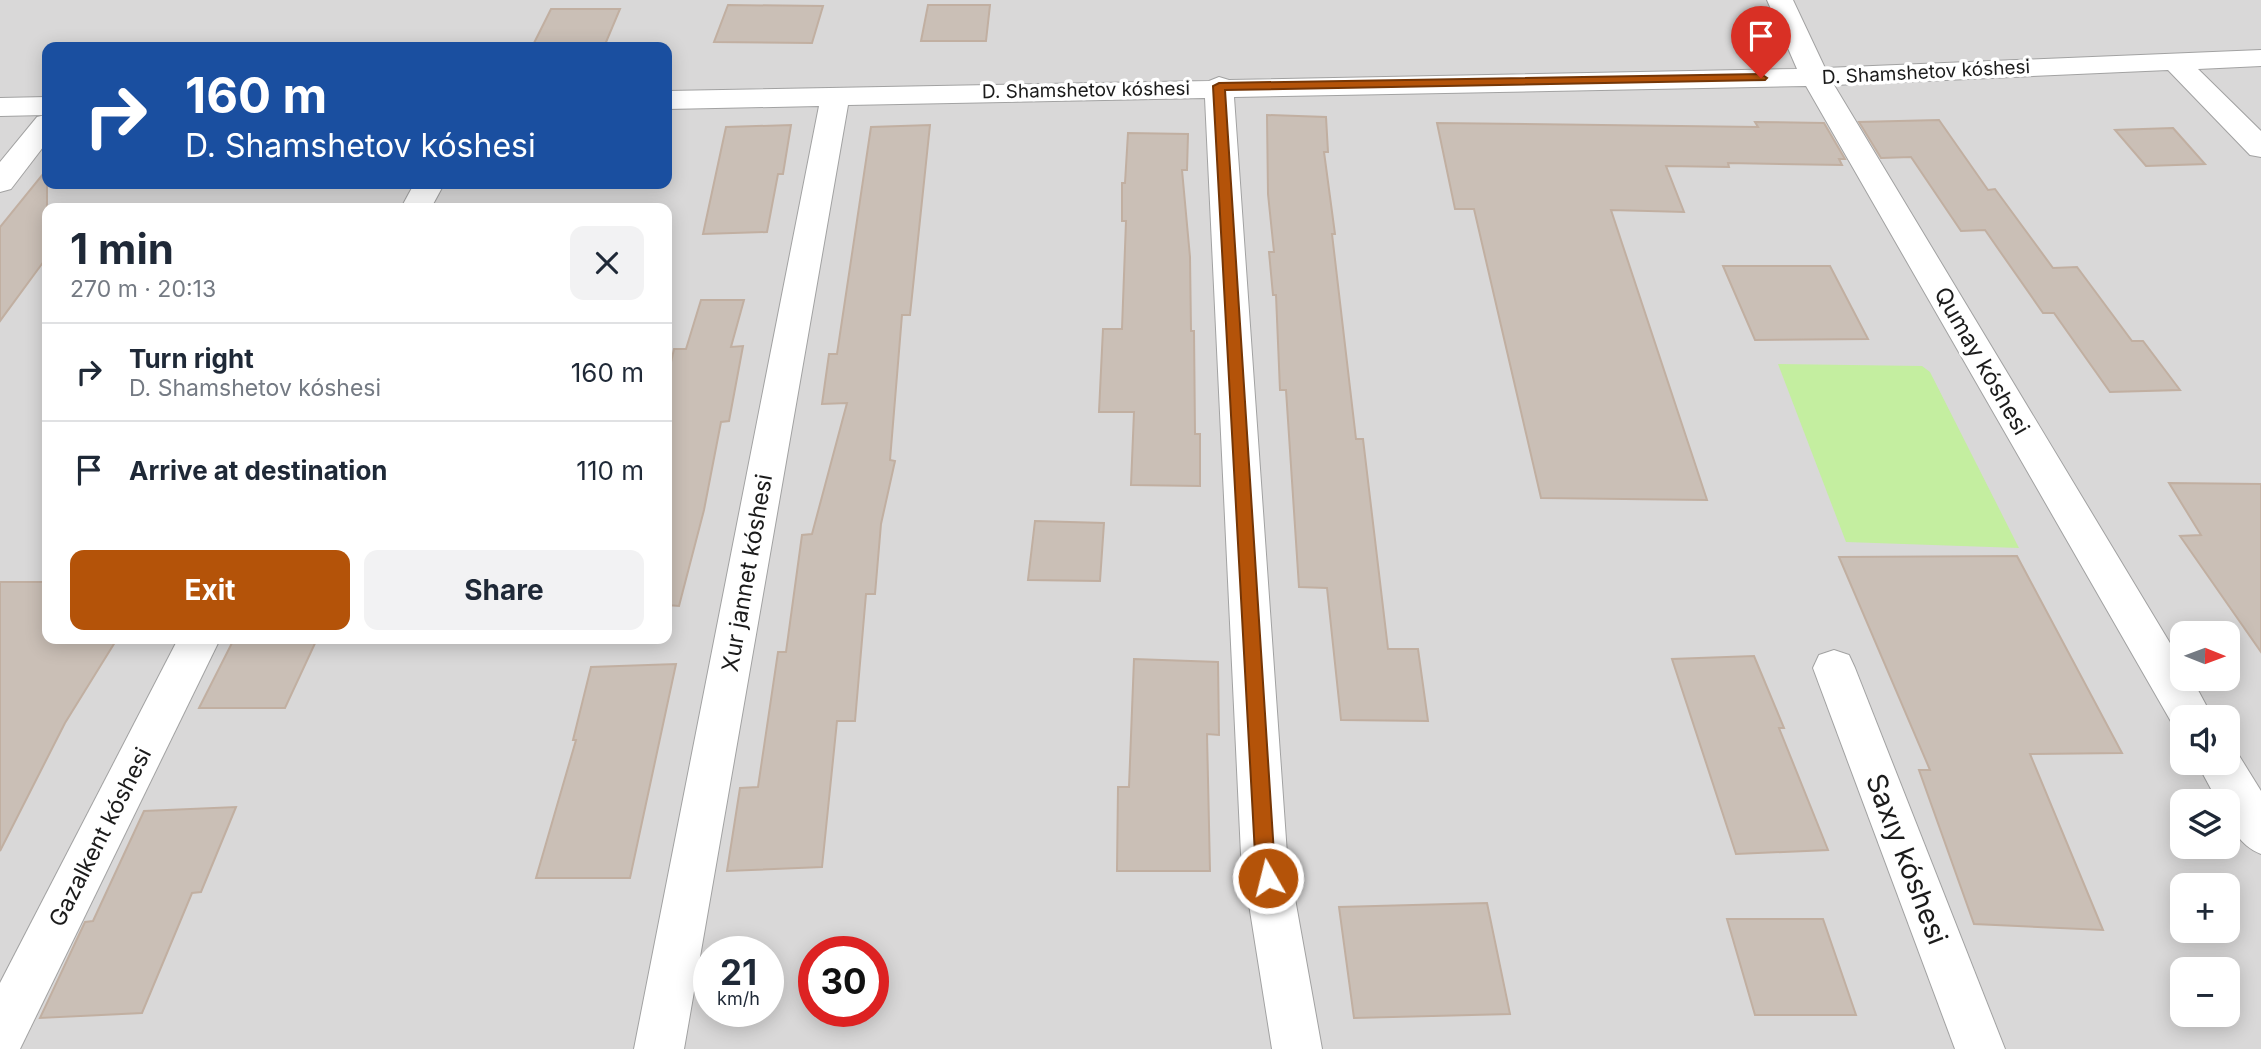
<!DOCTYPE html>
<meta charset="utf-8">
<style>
body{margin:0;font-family:Inter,sans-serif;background:#f2f2f3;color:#1f2937;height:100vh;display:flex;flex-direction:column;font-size:26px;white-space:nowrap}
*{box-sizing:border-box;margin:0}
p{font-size:23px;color:#747a83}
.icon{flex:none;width:38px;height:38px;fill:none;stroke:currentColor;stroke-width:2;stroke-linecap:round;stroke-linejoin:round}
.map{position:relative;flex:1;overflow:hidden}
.sheet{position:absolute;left:42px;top:203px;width:630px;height:441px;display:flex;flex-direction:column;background:#fff;border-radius:14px;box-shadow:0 4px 18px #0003}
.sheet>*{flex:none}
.banner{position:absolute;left:42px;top:42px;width:630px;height:147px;border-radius:14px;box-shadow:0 4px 18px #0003;background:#1a4fa0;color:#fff;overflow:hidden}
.needle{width:46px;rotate:91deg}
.tools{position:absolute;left:2170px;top:621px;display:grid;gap:14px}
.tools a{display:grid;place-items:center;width:70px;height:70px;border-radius:14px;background:#fff;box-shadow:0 4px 18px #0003;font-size:35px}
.speed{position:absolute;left:693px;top:936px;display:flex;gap:14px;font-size:35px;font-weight:700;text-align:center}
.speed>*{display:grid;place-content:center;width:91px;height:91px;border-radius:50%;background:#fff;box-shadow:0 4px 18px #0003;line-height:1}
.speed small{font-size:18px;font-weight:400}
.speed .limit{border:10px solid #d22;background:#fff;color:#111}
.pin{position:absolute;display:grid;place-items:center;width:60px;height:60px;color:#fff;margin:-72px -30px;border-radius:50% 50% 50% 0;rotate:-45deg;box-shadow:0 0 7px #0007}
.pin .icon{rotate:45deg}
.me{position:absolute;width:77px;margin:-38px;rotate:352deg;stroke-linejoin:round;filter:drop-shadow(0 0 5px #0008)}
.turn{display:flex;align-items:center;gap:24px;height:147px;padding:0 28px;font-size:32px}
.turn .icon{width:91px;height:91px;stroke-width:2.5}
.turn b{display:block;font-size:49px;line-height:60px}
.round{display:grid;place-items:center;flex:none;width:74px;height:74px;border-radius:14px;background:#f2f2f3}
.overview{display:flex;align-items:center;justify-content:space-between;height:119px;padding:0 28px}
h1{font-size:42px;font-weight:700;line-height:52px}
.primary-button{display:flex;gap:14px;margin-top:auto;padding:14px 28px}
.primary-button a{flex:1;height:80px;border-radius:14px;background:#b45309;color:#fff;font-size:28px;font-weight:700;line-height:80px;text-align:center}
.primary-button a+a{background:#f2f2f3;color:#1f2937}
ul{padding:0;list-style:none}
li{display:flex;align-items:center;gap:21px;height:98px;padding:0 28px;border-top:2px solid #e0e1e3}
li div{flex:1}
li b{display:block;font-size:26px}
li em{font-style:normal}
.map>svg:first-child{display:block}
</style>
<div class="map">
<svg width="2261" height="1049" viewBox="0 0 2261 1049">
<rect width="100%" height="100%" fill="#eee9df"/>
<path fill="#d9d8d8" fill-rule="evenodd" d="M 0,0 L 2261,0 L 2261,1049 L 0,1049 ZM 47,47 L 667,47 L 667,184 L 47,184 ZM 47,208 L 667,208 L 667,639 L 47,639 ZM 2182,634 L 2228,634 L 2228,679 L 2182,679 ZM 2182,718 L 2228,718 L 2228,763 L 2182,763 ZM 2182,802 L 2228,802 L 2228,847 L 2182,847 ZM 2182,886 L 2228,886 L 2228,931 L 2182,931 ZM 709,952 L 768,952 L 768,1012 L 709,1012 ZM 814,952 L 873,952 L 873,1012 L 814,1012 ZM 2182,970 L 2228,970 L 2228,1015 L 2182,1015 Z"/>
<polygon fill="#c4eea0" points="1778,364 1922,366 1930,372 2019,548 1846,542"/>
<g fill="#cabfb6" stroke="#c1afa1" stroke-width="2">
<polygon points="728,5 823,6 812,43 714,42"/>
<polygon points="928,5 990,5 986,41 921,41"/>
<polygon points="551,9 620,9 604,47 532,47"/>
<polygon points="1267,115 1326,117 1328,152 1324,152 1335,234 1332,234 1356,439 1363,439 1388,649 1418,649 1428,721 1341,720 1327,588 1299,587 1286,390 1280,390 1276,295 1273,295 1269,252 1274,252 1268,194"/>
<polygon points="1939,120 1988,190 1995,189 2053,268 2077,267 2132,341 2143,341 2180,390 2110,392 2054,313 2043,313 1985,230 1961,231 1911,157 1881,158 1859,122"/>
<polygon points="1755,122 1824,123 1845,159 1839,159 1842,165 1728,163 1729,167 1666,166 1684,212 1611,210 1707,500 1541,498 1474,209 1455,209 1437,123 1758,127"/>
<polygon points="791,125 783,174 778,174 767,232 703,234 726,127"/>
<polygon points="930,125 910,315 902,315 890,460 895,461 881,524 875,594 866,594 855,721 837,721 822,867 727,871 740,788 758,787 778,652 786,652 802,535 812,534 847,403 822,404 829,354 837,354 871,127"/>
<polygon points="2173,128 2205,164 2146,166 2115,130"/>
<polygon points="1128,133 1188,134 1187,170 1182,170 1190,257 1191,331 1194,331 1195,434 1200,434 1200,486 1131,485 1134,412 1099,412 1103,329 1122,329 1126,221 1122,221 1122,183 1125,183"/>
<polygon points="47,169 47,257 0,321 0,227"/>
<polygon points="1723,266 1830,266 1868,339 1755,340"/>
<polygon points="701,300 744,300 731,347 743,346 729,421 721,422 704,510 679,606 667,605 667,380 674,349 686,349"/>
<polygon points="2169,483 2261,484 2261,652 2180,536 2201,535"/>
<polygon points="1035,521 1104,523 1100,581 1028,580"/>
<polygon points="2017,556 2122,753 2030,754 2103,930 1974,924 1919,770 1930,770 1839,557"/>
<polygon points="0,582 47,582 47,639 117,639 65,723 0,851"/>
<polygon points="234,639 317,639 285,708 199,708"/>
<polygon points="1754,656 1784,728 1779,728 1828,850 1736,854 1672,659"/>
<polygon points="1134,659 1218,662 1219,735 1207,734 1210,871 1117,871 1118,787 1129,787"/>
<polygon points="676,664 630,878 536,878 576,740 573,740 591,667"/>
<polygon points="236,807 201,892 192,893 142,1013 40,1018 85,922 93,921 144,811"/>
<polygon points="1487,903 1510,1014 1354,1018 1339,907"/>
<polygon points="1727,919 1823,919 1856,1015 1755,1015"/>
</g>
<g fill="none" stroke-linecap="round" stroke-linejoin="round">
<g stroke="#a2a2a2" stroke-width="2">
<g id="street">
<polygon points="1767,0 1793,0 1825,68 2261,50 2261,66 2198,69 2261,131 2261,157 2250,155 2168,70 1834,85 2182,663 2182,679 2192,679 2213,718 2182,718 2182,734 2177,732 1806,86 1234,97 1287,854 1322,1049 1272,1049 1241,854 1205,98 848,105 684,1049 634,1049 819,106 667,109 667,91 1209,81 1219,77 1229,80 1797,69"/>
<polygon points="47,97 47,142 11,189 0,192 0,162 37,117 45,115 0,116 0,98"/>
<polygon points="414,184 444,184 431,208 401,208"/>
<polygon points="178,639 220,639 20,1049 0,1049 0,983"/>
<polygon points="1834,650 1849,655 1855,668 2005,1049 1955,1049 1813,668 1819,655"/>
<path d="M 2228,746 L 2235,749 L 2261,791 L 2261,854 C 2239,845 2228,826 2228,802 L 2218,802 L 2197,763 L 2228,763 Z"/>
</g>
</g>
<use href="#street" fill="#fff" fill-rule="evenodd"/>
</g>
<polygon fill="#b45309" stroke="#753606" stroke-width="2" points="1761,74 1767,78 1765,80 1225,90 1274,854 1278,878 1275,885 1268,888 1262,885 1255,854 1213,86 1219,83"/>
<g text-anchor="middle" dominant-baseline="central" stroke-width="7" stroke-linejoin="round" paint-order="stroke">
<g font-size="19" fill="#1b1b1b" stroke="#fff">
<text transform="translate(1926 72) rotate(-3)">D. Shamshetov kóshesi</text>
<text transform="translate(1086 90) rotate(-1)">D. Shamshetov kóshesi</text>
</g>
<g font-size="23" fill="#1b1b1b" stroke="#fff">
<text transform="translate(1982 361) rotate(60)">Qumay kóshesi</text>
<text transform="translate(747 573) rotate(-80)">Xur jannet kóshesi</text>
<text transform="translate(100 837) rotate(-63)">Gazalkent kóshesi</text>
</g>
<g font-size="28" fill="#1b1b1b" stroke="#fff">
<text transform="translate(1907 859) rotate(69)">Saxıy kóshesi</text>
</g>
</g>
</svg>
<div class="tools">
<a><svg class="needle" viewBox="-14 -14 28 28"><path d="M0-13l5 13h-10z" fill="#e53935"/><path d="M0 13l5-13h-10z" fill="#747a83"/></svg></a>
<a><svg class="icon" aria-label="sound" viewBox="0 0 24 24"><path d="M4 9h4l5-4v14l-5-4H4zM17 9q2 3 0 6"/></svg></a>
<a><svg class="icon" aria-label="layers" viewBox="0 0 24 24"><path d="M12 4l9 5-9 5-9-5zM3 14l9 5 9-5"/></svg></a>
<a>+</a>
<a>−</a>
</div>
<div class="speed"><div>21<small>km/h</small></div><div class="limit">30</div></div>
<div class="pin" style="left:1761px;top:78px;background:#d93025"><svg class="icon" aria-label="arrive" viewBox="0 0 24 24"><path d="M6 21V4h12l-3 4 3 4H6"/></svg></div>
<svg class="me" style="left:1268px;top:878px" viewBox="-20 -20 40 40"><circle r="17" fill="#b45309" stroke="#fff" stroke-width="3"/><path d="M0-11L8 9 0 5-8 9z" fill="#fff"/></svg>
<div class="banner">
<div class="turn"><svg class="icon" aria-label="right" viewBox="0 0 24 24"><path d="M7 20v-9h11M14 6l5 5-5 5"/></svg><div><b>160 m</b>D. Shamshetov kóshesi</div></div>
</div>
<section class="sheet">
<div class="overview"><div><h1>1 min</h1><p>270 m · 20:13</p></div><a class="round"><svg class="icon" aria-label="close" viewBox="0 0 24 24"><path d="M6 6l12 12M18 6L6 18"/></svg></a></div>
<ul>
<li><svg class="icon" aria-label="right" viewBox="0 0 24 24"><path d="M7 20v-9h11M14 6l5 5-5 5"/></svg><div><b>Turn right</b><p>D. Shamshetov kóshesi</p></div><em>160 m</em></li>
<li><svg class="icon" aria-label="arrive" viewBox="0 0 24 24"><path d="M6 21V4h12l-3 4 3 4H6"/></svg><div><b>Arrive at destination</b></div><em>110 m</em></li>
</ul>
<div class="primary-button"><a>Exit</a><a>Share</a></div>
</section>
</div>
